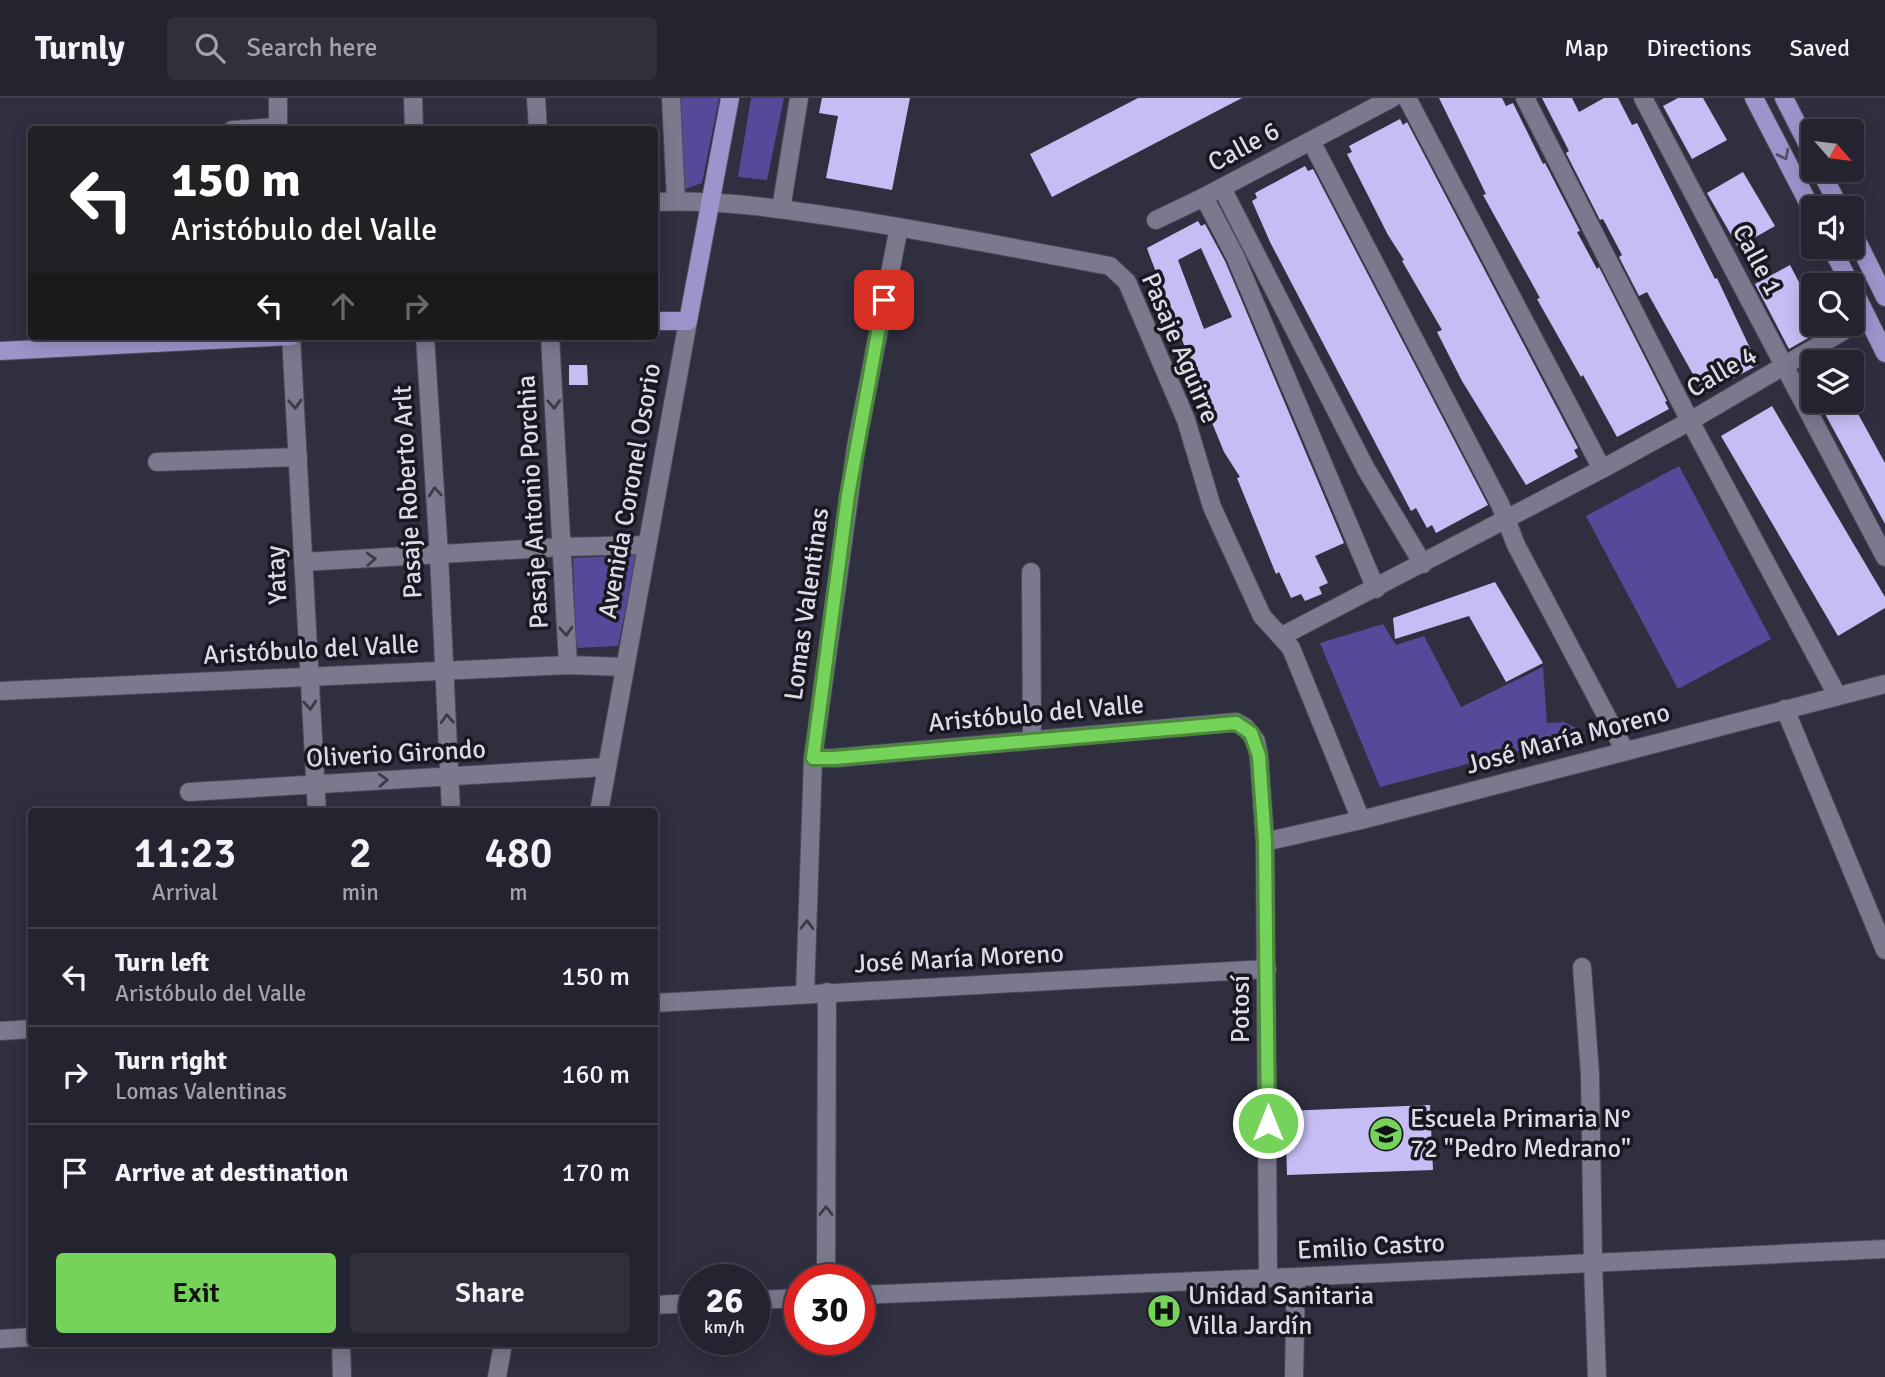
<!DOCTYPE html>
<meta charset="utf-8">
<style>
body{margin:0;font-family:Signika,sans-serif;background:#302f3c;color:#f1f3f6;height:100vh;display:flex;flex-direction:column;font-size:26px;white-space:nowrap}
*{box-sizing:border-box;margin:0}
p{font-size:23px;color:#a3a4ab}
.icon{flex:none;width:38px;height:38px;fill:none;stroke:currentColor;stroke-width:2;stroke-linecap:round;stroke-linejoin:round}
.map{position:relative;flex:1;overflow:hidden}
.sheet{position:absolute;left:28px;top:710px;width:630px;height:539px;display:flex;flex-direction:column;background:#242330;border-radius:7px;box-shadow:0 4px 18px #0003,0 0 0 2px #41404c}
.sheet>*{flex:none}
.top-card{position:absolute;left:28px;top:28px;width:630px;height:214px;border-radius:7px;box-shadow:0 4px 18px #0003,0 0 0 2px #41404c;background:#202124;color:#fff;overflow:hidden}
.needle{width:46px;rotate:118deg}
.tools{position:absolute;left:1801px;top:21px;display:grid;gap:14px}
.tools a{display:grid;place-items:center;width:63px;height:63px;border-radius:7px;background:#242330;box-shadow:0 4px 18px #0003,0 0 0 2px #41404c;font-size:35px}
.speed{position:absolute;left:679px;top:1166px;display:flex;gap:14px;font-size:35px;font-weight:700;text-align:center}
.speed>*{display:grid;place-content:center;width:91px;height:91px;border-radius:50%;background:#242330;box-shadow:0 4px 18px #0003,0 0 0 2px #41404c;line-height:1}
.speed small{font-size:18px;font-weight:400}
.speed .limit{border:10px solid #d22;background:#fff;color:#111}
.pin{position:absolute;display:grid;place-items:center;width:60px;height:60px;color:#fff;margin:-30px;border-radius:14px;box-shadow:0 4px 10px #0006}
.me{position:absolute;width:77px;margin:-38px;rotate:0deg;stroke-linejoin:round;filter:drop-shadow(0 0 5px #0008)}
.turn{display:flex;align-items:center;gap:24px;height:147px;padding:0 28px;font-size:32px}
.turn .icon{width:91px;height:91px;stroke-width:2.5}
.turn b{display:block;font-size:49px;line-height:60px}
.lanes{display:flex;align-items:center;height:66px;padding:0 28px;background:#0003;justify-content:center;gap:35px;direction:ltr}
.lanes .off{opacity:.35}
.eta{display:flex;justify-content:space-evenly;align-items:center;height:119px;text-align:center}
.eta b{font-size:42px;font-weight:600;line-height:49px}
.cta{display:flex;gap:14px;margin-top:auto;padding:14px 28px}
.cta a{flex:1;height:80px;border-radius:7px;background:#75d25b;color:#111;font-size:28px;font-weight:600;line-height:80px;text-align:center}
.cta a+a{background:#302f3c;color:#f1f3f6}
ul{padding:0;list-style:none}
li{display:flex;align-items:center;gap:21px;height:98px;padding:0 28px;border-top:2px solid #41404c}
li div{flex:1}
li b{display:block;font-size:26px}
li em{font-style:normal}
header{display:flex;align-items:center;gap:42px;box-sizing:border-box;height:98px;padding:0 35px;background:#242330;border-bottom:2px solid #41404c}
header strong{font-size:33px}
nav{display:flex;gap:38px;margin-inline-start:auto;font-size:24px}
.search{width:490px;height:63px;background:#302f3c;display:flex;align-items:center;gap:18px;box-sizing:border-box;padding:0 24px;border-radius:7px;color:#a3a4ab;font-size:26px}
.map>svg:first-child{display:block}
</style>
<header>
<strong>Turnly</strong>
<div class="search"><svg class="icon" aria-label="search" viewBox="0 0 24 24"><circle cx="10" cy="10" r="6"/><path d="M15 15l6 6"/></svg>Search here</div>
<nav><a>Map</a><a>Directions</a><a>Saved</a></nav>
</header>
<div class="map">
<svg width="1885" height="1279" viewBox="0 0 1885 1279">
<rect width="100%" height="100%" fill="#302f40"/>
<g fill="#584899">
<polygon points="679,0 719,0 702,85 683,92"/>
<polygon points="751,0 784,0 767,82 738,79"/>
<polygon points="1679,368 1771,541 1678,591 1586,418"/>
<polygon points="637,457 618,548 576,550 573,460"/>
<polygon points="1383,526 1396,547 1424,538 1461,609 1543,569 1547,625 1564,624 1586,635 1380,689 1320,545"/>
</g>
<g fill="#c4bef4" fill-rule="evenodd">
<polygon points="822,0 910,0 892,92 826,80 838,18 819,15"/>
<polygon points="1138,0 1242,0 1052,99 1030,56"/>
<polygon points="1439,0 1502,0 1506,8 1513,5 1543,66 1545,65 1580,133 1577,134 1597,171 1599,169 1667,303 1665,304 1669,311 1617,339 1583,277 1581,279 1537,201 1540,200 1483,97 1486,96"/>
<polygon points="1542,0 1572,0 1579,14 1604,0 1618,0 1632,27 1637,25 1715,181 1717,180 1758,267 1704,296 1647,194 1639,198 1619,159 1622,157 1603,121 1600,122 1566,55 1569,53"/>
<polygon points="1678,0 1703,0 1727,42 1692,61 1663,8"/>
<polygon points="1400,21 1403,27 1407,24 1578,350 1574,352 1578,359 1526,387 1462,283 1437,234 1442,232 1402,163 1404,162 1388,137 1347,56 1352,54 1349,48"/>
<polygon points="1305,68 1308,73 1313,71 1488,407 1436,435 1432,427 1427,430 1416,410 1411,413 1270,144 1252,103 1257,100 1255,95"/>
<polygon points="1743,74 1775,128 1738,149 1707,95"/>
<path d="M 1198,123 L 1201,128 L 1205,126 L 1225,163 L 1344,445 L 1315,458 L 1328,485 L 1319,489 L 1322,496 L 1305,503 L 1301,496 L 1291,500 L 1279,474 L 1276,476 L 1237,380 L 1240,379 L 1224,354 L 1190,271 L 1193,270 L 1149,156 L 1147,150 ZM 1201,150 L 1232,219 L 1204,231 L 1178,162 Z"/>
<polygon points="1790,167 1813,211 1813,226 1821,226 1824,231 1789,251 1755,186"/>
<polygon points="569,267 587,267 588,287 569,287"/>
<polygon points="1818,303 1851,303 1885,365 1885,426"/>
<polygon points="1772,308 1885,499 1885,510 1838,538 1721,338"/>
<polygon points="1495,484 1543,565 1506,584 1469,518 1395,541 1393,520"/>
<polygon points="1430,1007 1433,1072 1287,1077 1285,1013"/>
</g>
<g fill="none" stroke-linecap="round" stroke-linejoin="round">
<g stroke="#4c4a59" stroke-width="20">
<g id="minor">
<polyline points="278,0 278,32"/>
<polyline points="413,0 414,32"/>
<polyline points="536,0 538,32"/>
<polyline points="671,0 676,103"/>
<polyline points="1525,0 1690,323 1837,597"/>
<polyline points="1643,0 1885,459"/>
<polyline points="232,32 278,29"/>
<polyline points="1311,43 1500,406 1516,447 1625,653"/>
<polyline points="1222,90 1366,371 1423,466"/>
<polyline points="1204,99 1235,158 1376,491"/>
<path d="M 654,104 C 715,101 776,110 836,119 C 928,133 1019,151 1110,168 L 1127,184 L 1186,322 L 1212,409 L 1262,518 L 1291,550 L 1361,722"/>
<polyline points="781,111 799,0"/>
<polyline points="1156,122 1204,99 1392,0"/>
<polyline points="291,238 317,714"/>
<polyline points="425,238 439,457 451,714"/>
<polyline points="550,238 568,567"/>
<polyline points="157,364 298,359"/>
<polyline points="1602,371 1690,323 1867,219"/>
<polyline points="303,464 562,449 647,447"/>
<polyline points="1031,474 1032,642"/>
<polyline points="1282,538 1602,371 1407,0"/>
<polyline points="0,593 568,567 624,569"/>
<polyline points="1785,611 1885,852"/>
<polyline points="813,660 835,660 1236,624 1245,629 1256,643 1259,658 1265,744 1268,1180"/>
<polyline points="189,694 606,669"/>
<polyline points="599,714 688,223"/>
<polyline points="1265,744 1361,722 1885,586"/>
<polyline points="1582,869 1590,976 1593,1165 1597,1279"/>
<polyline points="805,895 813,660 856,349 899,129"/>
<polyline points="654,905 1267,871"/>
<polyline points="0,933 32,931"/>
<polyline points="826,1181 827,894"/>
<polyline points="859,1197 1296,1179 1885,1151"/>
<polyline points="754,1202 800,1200"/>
<polyline points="654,1207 695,1205"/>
<polyline points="0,1241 32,1239"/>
<polyline points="341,1246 342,1279"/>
<polyline points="497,1279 503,1246"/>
<polyline points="1294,1279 1296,1179"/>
</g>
</g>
<g stroke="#4c4a59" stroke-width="20">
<g id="major">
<polyline points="1754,0 1813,114"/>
<polyline points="1784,0 1813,57"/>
<polyline points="1820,72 1840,110"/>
<polyline points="1852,133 1885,199"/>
<polyline points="1831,149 1851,187"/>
<polyline points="1852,189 1885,255"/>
<polyline points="654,223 688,223 730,0"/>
<polyline points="0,253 291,238"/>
</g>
</g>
<use href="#minor" stroke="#7b798e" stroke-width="18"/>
<use href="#major" stroke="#9b95cb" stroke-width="18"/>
</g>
<defs><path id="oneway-chevron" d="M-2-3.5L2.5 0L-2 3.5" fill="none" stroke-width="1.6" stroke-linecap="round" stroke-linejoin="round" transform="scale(1.75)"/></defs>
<use stroke="#54506d" href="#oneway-chevron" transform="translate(1784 57) rotate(63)"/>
<g stroke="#3b3a46">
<use href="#oneway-chevron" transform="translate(295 306) rotate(87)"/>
<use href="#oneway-chevron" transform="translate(554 306) rotate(87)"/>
<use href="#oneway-chevron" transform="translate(435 394) rotate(-94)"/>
<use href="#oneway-chevron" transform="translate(371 461) rotate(-3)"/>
<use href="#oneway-chevron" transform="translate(566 533) rotate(87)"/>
<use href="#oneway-chevron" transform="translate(310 607) rotate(86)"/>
<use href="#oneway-chevron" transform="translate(447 621) rotate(-93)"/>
<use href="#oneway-chevron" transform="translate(383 682) rotate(-4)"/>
<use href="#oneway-chevron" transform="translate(807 827) rotate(-88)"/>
<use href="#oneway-chevron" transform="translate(826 1113) rotate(-90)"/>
</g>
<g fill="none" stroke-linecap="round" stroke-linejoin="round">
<g stroke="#4c883b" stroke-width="18">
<polyline id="route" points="884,202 848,397 813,660 835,660 1236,625 1251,635 1259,658 1265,744 1268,1025"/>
</g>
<use href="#route" stroke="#75d25b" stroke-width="12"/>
</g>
<defs>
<g id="school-disc" transform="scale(1.75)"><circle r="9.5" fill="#75d25b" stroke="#191820"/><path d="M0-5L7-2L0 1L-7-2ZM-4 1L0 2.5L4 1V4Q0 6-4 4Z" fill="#111"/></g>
<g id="hospital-disc" transform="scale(1.75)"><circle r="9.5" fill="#75d25b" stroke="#191820"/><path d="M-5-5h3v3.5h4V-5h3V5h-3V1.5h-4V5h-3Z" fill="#111"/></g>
</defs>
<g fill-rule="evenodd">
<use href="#school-disc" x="1386" y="1036"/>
<use href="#hospital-disc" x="1164" y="1213"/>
</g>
<g text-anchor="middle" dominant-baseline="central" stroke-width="7" stroke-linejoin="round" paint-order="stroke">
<g font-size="26" fill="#dcdbe7" stroke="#191820">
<text transform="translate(1244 49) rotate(-28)">Calle 6</text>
<text transform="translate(1757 162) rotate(62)">Calle 1</text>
<text transform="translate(1180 250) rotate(67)">Pasaje Aguirre</text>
<text transform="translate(1722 274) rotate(-30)">Calle 4</text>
<text transform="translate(630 393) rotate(-80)">Avenida Coronel Osorio</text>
<text transform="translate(408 394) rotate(-93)">Pasaje Roberto Arlt</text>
<text transform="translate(533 404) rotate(-93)">Pasaje Antonio Porchia</text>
<text transform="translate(277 477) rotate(-93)">Yatay</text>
<text transform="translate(807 506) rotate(-82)">Lomas Valentinas</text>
<text transform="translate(311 552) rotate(-3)">Aristóbulo del Valle</text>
<text transform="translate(1036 616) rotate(-5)">Aristóbulo del Valle</text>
<text transform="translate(1568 641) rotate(-15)">José María Moreno</text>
<text transform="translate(396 656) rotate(-3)">Oliverio Girondo</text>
<text transform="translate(959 861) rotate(-3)">José María Moreno</text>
<text transform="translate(1241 911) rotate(-90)">Potosí</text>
<text transform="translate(1371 1149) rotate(-3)">Emilio Castro</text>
</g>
<g font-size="26" fill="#dcdbe7" stroke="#191820" text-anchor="start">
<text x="1410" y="1021">Escuela Primaria N°<tspan x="1410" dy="30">72 "Pedro Medrano"</tspan></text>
<text x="1188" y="1198">Unidad Sanitaria<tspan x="1188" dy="30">Villa Jardín</tspan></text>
</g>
</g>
</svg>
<div class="tools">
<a><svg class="needle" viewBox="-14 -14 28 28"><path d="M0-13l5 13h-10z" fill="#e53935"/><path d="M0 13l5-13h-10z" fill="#a3a4ab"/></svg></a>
<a><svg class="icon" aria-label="sound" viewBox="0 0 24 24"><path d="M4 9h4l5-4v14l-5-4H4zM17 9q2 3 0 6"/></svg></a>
<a><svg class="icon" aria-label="search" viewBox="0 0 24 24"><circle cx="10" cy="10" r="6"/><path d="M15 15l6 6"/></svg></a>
<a><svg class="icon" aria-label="layers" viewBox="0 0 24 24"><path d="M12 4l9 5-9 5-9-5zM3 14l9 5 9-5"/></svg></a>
</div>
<div class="speed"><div>26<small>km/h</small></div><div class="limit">30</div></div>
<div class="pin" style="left:884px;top:202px;background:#d93025"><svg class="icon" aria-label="arrive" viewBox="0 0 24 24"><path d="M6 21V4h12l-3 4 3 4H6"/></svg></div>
<svg class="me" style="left:1268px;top:1025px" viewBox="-20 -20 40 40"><circle r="17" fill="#75d25b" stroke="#fff" stroke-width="3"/><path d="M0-11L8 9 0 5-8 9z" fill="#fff"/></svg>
<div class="top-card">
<div class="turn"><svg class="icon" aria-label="left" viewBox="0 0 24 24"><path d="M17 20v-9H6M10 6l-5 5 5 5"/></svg><div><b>150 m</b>Aristóbulo del Valle</div></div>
<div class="lanes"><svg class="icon" aria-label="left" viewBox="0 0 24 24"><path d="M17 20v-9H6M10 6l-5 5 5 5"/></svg><svg class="icon off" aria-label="ahead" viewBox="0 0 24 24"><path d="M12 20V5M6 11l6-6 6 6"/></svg><svg class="icon off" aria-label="right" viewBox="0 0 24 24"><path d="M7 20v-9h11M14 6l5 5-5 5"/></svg></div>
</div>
<section class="sheet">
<div class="eta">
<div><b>11:23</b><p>Arrival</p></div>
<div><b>2</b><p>min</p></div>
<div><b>480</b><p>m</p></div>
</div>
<ul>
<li><svg class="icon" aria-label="left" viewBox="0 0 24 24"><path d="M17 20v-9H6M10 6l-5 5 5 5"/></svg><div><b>Turn left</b><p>Aristóbulo del Valle</p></div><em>150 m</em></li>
<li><svg class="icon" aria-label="right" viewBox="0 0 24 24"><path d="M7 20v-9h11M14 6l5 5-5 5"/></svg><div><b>Turn right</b><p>Lomas Valentinas</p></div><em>160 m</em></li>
<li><svg class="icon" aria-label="arrive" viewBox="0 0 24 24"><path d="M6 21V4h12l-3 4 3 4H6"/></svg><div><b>Arrive at destination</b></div><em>170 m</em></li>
</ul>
<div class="cta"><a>Exit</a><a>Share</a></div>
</section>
</div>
